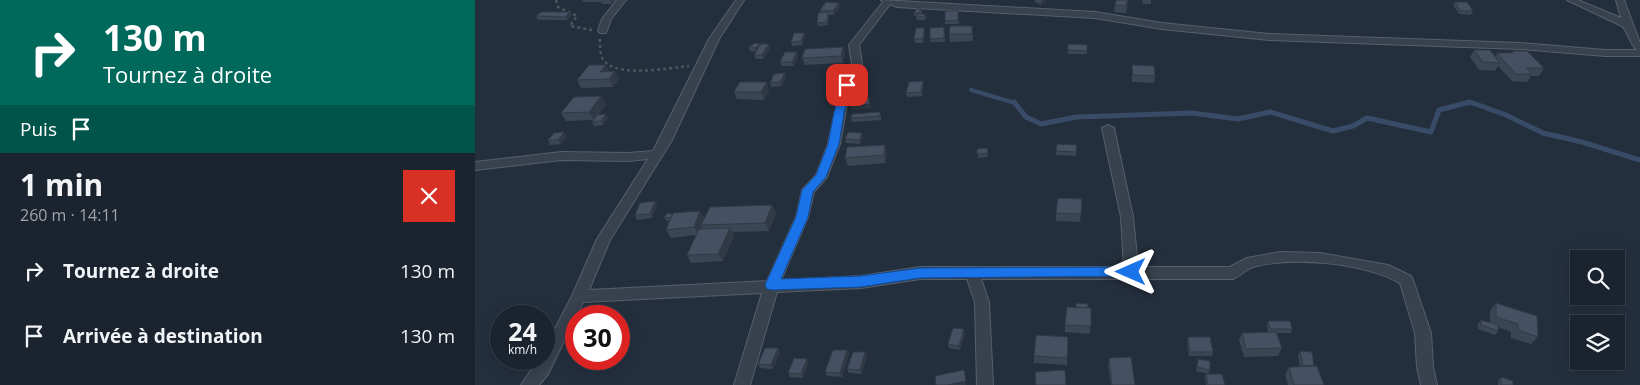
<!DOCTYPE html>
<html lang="fr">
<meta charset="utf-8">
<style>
body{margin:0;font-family:"Open Sans",sans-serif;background:#242b36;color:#f1f3f6;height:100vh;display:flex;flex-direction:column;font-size:19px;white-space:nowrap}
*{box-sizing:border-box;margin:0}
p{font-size:16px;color:#a0a4aa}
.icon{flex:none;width:28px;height:28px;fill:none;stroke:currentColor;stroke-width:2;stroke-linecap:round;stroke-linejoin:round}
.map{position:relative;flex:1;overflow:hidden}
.drawer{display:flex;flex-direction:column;background:#1b232e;width:475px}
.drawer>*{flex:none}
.top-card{background:#00695c;color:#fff;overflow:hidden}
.tools{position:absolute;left:1095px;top:250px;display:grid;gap:10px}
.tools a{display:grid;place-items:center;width:55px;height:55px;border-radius:0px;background:#1b232e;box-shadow:0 2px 12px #0003,0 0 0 1px #39404a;font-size:25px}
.speed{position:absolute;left:15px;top:305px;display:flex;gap:10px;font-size:25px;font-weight:700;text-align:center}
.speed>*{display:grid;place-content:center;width:65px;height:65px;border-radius:50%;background:#1b232e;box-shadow:0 2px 12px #0003,0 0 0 1px #39404a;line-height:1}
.speed small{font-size:12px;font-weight:400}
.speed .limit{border:8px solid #d22;background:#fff;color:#111}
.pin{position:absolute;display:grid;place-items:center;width:42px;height:42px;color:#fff;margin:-21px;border-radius:10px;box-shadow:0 2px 8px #0006}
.me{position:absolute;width:55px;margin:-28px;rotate:270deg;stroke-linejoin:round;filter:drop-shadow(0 0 4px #0008)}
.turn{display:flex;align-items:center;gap:18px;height:105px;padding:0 20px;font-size:22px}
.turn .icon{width:65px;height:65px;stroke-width:2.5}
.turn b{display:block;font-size:35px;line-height:42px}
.then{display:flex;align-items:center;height:48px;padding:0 20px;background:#0003;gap:10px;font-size:19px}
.round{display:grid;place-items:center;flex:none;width:52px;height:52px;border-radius:0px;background:#242b36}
.headline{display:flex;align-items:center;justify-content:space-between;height:85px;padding:0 20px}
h1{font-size:30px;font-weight:700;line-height:38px}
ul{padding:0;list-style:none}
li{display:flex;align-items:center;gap:15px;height:65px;padding:0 20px}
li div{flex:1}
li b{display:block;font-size:19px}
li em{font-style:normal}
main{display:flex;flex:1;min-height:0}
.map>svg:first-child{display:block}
</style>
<main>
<section class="drawer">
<div class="top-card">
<div class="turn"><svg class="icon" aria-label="right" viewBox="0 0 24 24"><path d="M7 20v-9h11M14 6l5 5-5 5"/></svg><div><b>130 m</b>Tournez à droite</div></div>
<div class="then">Puis<svg class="icon" aria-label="arrive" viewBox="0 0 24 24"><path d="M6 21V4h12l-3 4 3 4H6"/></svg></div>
</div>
<div class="headline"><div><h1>1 min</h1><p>260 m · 14:11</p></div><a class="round" style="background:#d93025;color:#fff"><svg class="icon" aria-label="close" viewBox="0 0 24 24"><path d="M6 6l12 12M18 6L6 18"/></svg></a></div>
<ul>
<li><svg class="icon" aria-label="right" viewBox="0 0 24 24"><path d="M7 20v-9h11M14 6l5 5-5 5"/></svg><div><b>Tournez à droite</b></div><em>130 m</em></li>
<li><svg class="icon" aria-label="arrive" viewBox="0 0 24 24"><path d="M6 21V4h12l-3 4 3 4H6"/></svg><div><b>Arrivée à destination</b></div><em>130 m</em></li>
</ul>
</section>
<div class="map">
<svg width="1165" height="385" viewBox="0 0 1165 385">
<rect width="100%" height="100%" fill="#242f3e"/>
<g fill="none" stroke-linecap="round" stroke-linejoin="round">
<g stroke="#394c67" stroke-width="4">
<polyline points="496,90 540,103"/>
<polyline points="991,103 998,103"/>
</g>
<polyline stroke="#394c67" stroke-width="5" points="539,102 551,117 566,124 602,117 717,113 763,119 795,112 858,131 878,126 892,118 956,132 964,110 995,102 1031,115 1068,133 1107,142 1165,160"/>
<g stroke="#565f6c" stroke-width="2">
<g id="street">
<polygon points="142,0 151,0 136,19 131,33 125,33 123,31 127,19"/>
<path d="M 261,0 L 269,0 L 244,39 L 197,140 L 135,240 L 114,290 L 292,281 L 321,217 L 327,190 L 341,175 L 353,144 L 363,98 L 377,64 L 374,45 L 408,2 L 406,0 L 620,12 L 687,23 L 794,34 L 1045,43 L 1130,50 L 1162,50 C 1154,43 1154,33 1147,26 L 1092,0 L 1103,0 L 1146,18 L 1141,0 L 1149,0 L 1165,43 L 1165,56 L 1130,56 L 1045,49 L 794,40 L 687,29 L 620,18 L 422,7 L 415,4 L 384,45 L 387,64 L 373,98 L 365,144 L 352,177 L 339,192 L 333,217 L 306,280 L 386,276 L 445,267 L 649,267 L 646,217 L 627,128 L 633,125 L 639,128 L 658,217 L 663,267 L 755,267 L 772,258 L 805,252 L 845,253 L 913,265 L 936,276 L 938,280 L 956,333 L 958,367 L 962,385 L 946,385 L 942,367 L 940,333 L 925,283 C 888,263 819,256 778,267 C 771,269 765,276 758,279 L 506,279 L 514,302 L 518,385 L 502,385 L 500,302 L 492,279 L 445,279 L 386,288 L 302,292 L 275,385 L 259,385 L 287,293 L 108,302 L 73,374 L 64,385 L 46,385 L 64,359 L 69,359 L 69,350 L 97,296 L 122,239 L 173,159 L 153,161 L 86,160 L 0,170 L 0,162 L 86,152 L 153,153 L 178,151 L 234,39 Z"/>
</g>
</g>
<g stroke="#44595c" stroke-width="2.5" stroke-dasharray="3 3" stroke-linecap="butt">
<polyline points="81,0 83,7 102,16 95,26 117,30"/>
<path d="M 125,39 C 125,44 125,50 126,55 C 133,80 194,68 214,66"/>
</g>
<use href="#street" fill="#38414e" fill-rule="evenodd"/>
</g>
<g fill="#3b4654">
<polygon points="107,0 140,0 137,4 127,4 126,2 108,2"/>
<polygon points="560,0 571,0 571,2 566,5 560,2"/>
<polygon points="653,0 651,13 639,12 640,5"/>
<polygon points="667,0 676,0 676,4 668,4"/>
<polygon points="980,2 998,11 996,15 984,14 978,5"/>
<polygon points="365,7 359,15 354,15 353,25 343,26 342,23 346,13 345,10"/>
<polygon points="446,9 447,13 446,14 450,14 451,18 450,20 442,20 441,16 439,16 439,13"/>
<polygon points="483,11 484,24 470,24 470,21"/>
<polygon points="95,12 97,16 92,20 63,20 61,16"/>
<polygon points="497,26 498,41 475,42 474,34"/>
<polygon points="469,27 470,42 455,42 455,39"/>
<polygon points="449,28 450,31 448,43 440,43 439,39"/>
<polygon points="330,36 327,45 317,46 316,42"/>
<polygon points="593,44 612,45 612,54 593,54"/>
<polygon points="285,45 295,48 288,59 281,59 279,55 281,52 275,51 274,47"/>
<polygon points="999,50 1020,57 1022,53 1036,53 1037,51 1069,68 1064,76 1056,76 1052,82 1037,81 1023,66 1020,71 1004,70 995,57"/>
<polygon points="370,54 368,63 330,65 327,58"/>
<polygon points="323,56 319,66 307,66 305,62"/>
<polygon points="657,65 680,76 679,83 657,82"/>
<polygon points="134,71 144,79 138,87 106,88 102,80"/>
<polygon points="311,77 307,86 296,87 295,83"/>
<polygon points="449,85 447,96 432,97 431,93"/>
<polygon points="294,90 289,100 262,99 259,92"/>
<polygon points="131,104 123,115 131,114 133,118 128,125 119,126 117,122 118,120 91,121 86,113"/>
<polygon points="406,116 406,120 377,122 376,118"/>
<polygon points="92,136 86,144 75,145 73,140"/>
<polygon points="388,137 385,144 371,143 370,139"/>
<polygon points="602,145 601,156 581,155 581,151"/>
<polygon points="512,148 513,157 503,158 502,149"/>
<polygon points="412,152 410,163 373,166 370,158"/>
<polygon points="607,199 605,222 581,221 581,213"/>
<polygon points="182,205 177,218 162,220 160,215"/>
<polygon points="297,205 301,213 294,231 256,232 259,236 248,261 216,263 212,255 221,235 196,238 191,230 194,221 192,221 189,217 229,218"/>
<polygon points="1021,303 1063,337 1056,344 1036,338 1036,332 1023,327 1023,331 1020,335 1003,329 1003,324 1006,320 1015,323 1015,311"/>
<polygon points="613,308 616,308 615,334 590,332 590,325"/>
<polygon points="793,321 817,329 816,333 802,333 807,348 803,356 769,357 764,340 767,333 793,332 792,325"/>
<polygon points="490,333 485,350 474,348 473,344"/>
<polygon points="593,337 592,365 559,363 559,356"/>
<polygon points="713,337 738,352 737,356 714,356 712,341"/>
<polygon points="372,350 374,354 367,377 352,376 350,372"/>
<polygon points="825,351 839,366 849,385 813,385 810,375 814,367 825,367 823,355"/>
<polygon points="305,352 298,369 285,368 283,364"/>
<polygon points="390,352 392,356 387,374 374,373 372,369"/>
<polygon points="634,358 660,385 636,385 633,366"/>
<polygon points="723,359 735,370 733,374 721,371"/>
<polygon points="333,363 328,378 315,377 313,373"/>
<polygon points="731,374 750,385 731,385 730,378"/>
<polygon points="1026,377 1038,385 1023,385 1023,381"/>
</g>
<g fill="#303945">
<polygon points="135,0 140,0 137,4"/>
<polygon points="568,0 571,0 571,2 566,5 566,1"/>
<polygon points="364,3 365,7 359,15 358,11"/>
<polygon points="95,12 97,16 92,20 90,17"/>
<polygon points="353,12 354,16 353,25 352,22"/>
<polygon points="449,28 450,31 448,43 448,39"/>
<polygon points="329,33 330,36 327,45 326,41"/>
<polygon points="285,44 287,48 281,52 280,48"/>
<polygon points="294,44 295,48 288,59 287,55"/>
<polygon points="368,47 370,54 368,63 366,56"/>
<polygon points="322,52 323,56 319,66 317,62"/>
<polygon points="131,65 135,72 125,72"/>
<polygon points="140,71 144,79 138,87 134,79"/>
<polygon points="310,73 311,77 307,86 305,82"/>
<polygon points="448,81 449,85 447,96 446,92"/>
<polygon points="292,82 294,90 289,100 286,92"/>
<polygon points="126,96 131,104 119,120 114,112"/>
<polygon points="395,104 396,108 377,111 376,107"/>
<polygon points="131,114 133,118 128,125 126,121"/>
<polygon points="89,132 92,136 86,144 83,140"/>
<polygon points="387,133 388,137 385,144 384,140"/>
<polygon points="410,145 412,152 410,163 409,155"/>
<polygon points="180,201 182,205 177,218 175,214"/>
<polygon points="297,205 301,213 294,231 290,223"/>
<polygon points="225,211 230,219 226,225 227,227 224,235 219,227"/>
<polygon points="255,228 259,236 248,261 243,254"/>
<polygon points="489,329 490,333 485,350 484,346"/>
<polygon points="303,348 305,352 298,369 296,365"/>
<polygon points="372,350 374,354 367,377 365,373"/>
<polygon points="390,352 392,356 387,374 385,370"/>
<polygon points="332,359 333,363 328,378 326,374"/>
<polygon points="491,381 491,385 472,385"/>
</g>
<g fill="#455162" stroke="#303945">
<polygon points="641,0 652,0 651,6 640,5"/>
<polygon points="351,2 364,3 358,11 345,10"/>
<polygon points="980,2 992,2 998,11 985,11"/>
<polygon points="441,9 446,9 444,13 439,13"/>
<polygon points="470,11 483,11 483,20 470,21"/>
<polygon points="66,12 95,12 90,17 61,16"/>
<polygon points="353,12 352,22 342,23 343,13"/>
<polygon points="442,14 450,14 449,17 441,16"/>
<polygon points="475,26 497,26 497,34 474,34"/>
<polygon points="469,27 469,38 455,39 455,28"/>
<polygon points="441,28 449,28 448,39 439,39"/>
<polygon points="319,33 329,33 326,41 316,42"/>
<polygon points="280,43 285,44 280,48 274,47"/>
<polygon points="286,44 294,44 287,55 279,55"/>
<polygon points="593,44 612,45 612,51 593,50"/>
<polygon points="368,47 366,56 327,58 330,49"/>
<polygon points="999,50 1015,50 1025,63 1008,62"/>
<polygon points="1037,51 1052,51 1069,68 1051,68 1057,74 1041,74 1022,53 1039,53"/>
<polygon points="310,52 322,52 317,62 305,62"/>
<polygon points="114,65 131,65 125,72 140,71 134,79 102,80"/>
<polygon points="657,65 679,66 680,76 658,75"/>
<polygon points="310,73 305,82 295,83 299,74"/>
<polygon points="448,81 446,92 431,93 434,82"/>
<polygon points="265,82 292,82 286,92 259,92"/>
<polygon points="126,96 114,112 86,113 99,97"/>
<polygon points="394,98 395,104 376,107 375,101"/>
<polygon points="405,112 405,116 376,118 377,114"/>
<polygon points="131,114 126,121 117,122 122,115"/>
<polygon points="89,132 83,140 73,140 79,133"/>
<polygon points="373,132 387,133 384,140 370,139"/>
<polygon points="582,144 602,145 601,152 581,151"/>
<polygon points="410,145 409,155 370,158 372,147"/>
<polygon points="512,148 513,153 502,154 502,149"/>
<polygon points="583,198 607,199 606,214 581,213"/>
<polygon points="180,201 175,214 160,215 165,203"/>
<polygon points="297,205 290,223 226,225 235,207"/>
<polygon points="225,211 219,227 191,230 198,213"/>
<polygon points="193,213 197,214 196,218 189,217"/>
<polygon points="255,228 243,254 212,255 224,229"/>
<polygon points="601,303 613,304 613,308 601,307"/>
<polygon points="1021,303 1062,316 1063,337 1043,330 1043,324 1021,317"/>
<polygon points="592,307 616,308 616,326 590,325"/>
<polygon points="1006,320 1023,325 1023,331 1006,325"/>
<polygon points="793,321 815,321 817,329 795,329"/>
<polygon points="478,328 489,329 484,346 473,344"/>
<polygon points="801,332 807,348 771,349 767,333"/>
<polygon points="561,335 593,337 592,358 559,356"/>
<polygon points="713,337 735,337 738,352 715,352"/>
<polygon points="290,348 303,348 296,365 283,364"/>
<polygon points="358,350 372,350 365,373 350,372"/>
<polygon points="825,351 837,352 839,366 828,365"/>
<polygon points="378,352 390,352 385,370 372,369"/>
<polygon points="656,357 660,385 637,385 634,358"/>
<polygon points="319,358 332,359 326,374 313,373"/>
<polygon points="723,359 735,361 735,370 722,367"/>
<polygon points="842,366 849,385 819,385 814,367"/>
<polygon points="489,370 491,381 472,385 461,385 460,376"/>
<polygon points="590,370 591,385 561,385 560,372"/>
<polygon points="731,374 747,374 750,385 733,385"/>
<polygon points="1026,377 1038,381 1038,385 1026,385"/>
</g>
<polygon fill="#1a73e8" stroke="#114b97" points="372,82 377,85 369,113 364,144 351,177 338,192 333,217 306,279 386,276 445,268 656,267 661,269 663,272 661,276 445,278 386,287 297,290 292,289 290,285 321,217 327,190 341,175 353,144 359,113 367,85"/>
</svg>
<div class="tools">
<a><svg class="icon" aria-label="search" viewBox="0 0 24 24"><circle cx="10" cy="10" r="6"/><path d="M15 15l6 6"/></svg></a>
<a><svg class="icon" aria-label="layers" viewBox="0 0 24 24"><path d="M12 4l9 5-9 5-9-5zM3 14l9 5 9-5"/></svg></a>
</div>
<div class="speed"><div>24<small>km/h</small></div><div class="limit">30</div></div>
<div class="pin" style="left:372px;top:85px;background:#d93025"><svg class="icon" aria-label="arrive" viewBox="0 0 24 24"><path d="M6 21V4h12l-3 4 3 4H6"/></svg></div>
<svg class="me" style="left:656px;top:272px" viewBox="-20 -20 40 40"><path d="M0-17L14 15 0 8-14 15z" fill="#1a73e8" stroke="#fff" stroke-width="4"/></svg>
</div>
</main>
